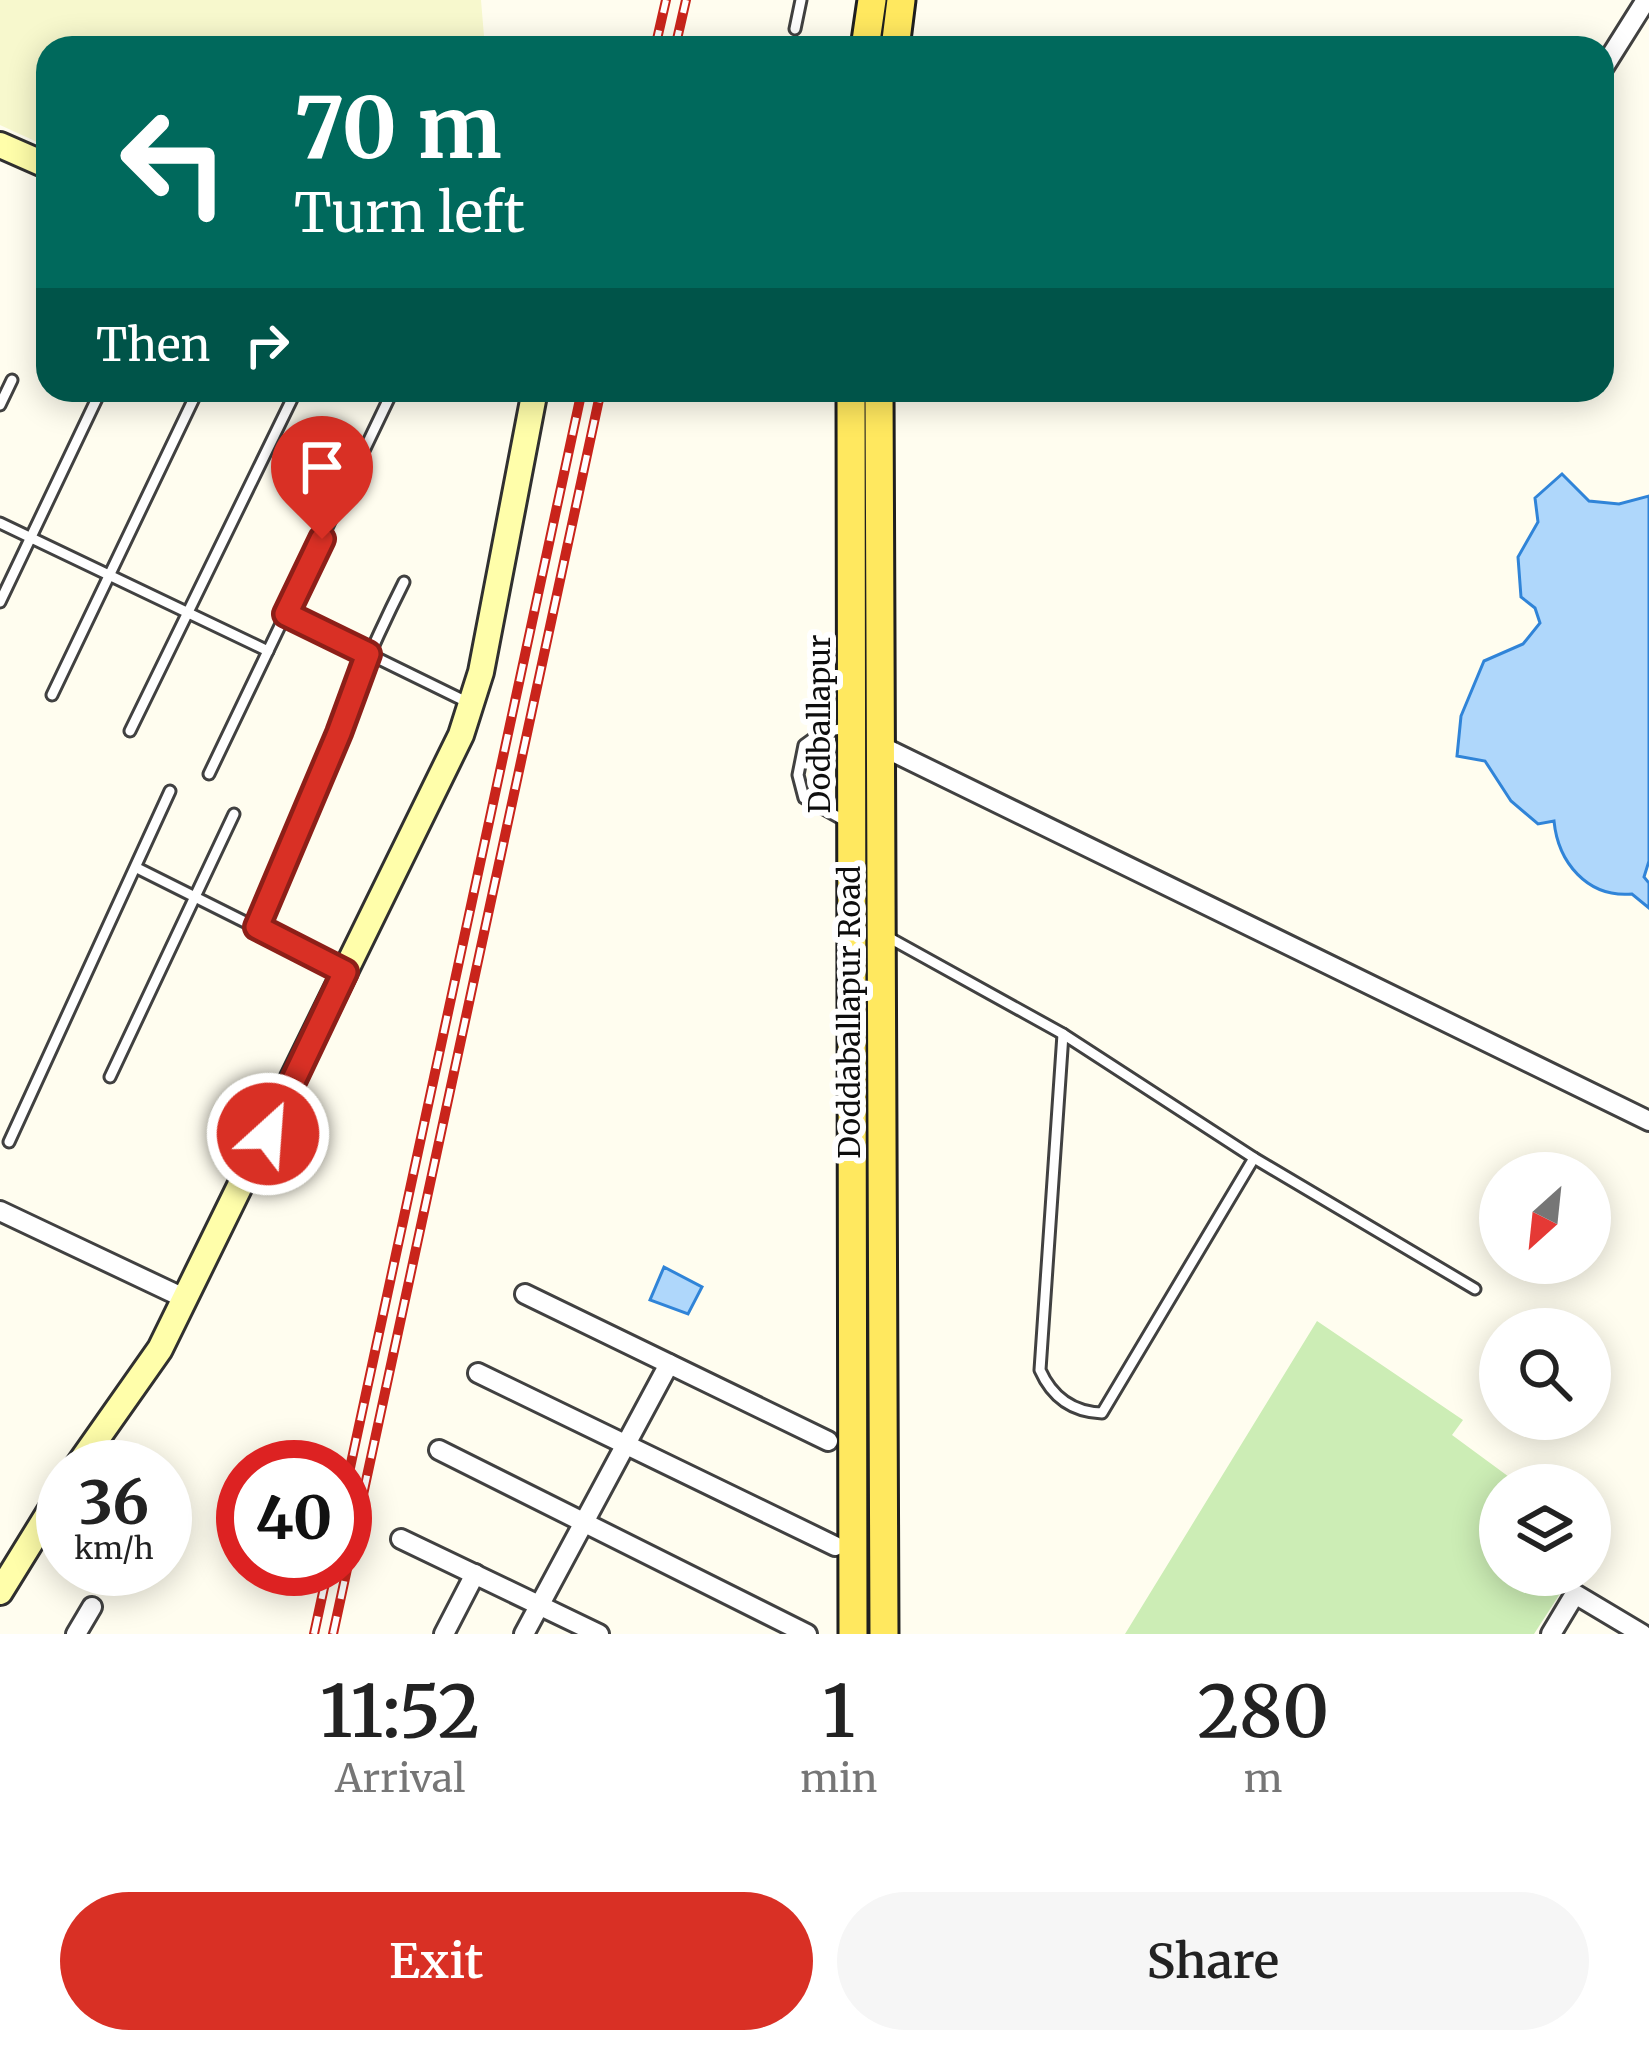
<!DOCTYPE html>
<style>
body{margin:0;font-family:Merriweather,serif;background:#f6f6f6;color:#222;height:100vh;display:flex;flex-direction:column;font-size:45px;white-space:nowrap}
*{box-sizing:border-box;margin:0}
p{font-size:39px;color:#767676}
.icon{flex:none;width:66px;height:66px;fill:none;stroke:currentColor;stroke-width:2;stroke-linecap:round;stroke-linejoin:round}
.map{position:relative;height:1634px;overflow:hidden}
.drawer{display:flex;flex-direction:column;background:#fff;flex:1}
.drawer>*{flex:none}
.banner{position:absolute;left:36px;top:36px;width:1578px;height:366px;border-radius:36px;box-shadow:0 6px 30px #0003;background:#00695c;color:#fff;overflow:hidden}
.needle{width:78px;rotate:207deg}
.controls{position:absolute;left:1479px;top:1152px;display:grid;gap:24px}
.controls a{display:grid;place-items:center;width:132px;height:132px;border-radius:50%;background:#fff;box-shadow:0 6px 30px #0003;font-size:60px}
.speed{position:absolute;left:36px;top:1440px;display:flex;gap:24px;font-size:60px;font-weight:700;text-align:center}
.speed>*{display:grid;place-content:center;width:156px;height:156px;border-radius:50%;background:#fff;box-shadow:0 6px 30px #0003;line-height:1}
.speed small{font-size:30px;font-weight:400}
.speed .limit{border:18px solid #d22;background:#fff;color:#111}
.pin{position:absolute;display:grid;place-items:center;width:102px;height:102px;color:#fff;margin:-123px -51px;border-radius:50% 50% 50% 0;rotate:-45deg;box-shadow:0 0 12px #0007}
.pin .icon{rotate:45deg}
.me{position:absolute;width:132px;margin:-66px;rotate:26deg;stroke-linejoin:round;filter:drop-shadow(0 0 9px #0008)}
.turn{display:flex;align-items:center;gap:42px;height:252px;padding:0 60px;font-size:54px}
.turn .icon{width:156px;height:156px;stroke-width:2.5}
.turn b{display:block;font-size:84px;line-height:102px}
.then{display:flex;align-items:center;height:114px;padding:0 60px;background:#0003;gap:24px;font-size:45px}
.eta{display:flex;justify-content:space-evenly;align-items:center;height:204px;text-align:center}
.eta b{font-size:72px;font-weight:600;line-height:84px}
.primary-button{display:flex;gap:24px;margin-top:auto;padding:24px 60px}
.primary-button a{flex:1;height:138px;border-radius:72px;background:#d93025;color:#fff;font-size:48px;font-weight:600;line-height:138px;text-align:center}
.primary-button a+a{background:#f6f6f6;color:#222}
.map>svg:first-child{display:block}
</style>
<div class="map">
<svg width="1649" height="1634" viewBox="0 0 1649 1634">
<rect width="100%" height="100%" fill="#fffdef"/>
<polygon fill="#f7f8cd" points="0,0 481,0 485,48 48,48 48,147 0,125"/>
<polygon fill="#ccedb5" points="1317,1321 1463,1420 1452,1435 1520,1485 1500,1485 1500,1575 1572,1575 1534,1634 1125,1634"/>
<g fill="#afd7fb" stroke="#3084d8" stroke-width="3">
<path d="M 1562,474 L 1589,501 L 1619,504 L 1649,496 L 1649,861 L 1644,877 L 1649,883 L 1649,908 L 1632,894 C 1587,898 1558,862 1554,821 L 1538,824 L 1511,801 L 1485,761 L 1457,756 L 1461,716 L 1484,661 L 1523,644 L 1540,623 L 1535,608 L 1521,597 L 1518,557 L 1538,522 L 1535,498 Z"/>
<polygon points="664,1267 702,1287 688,1314 650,1300"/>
</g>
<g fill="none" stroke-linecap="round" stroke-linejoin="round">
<g stroke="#414141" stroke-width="15">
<g id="lane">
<polyline points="795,29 801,0"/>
<polyline points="0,405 12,380"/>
<polyline points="0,523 268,651"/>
<polyline points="0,602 101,390"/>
<polyline points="287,614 471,704"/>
<polyline points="52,695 198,390"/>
<polyline points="130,731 293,397"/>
<polyline points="209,774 393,390"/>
<polyline points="847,822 804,798 798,775 804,745 822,732 847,728"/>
<polyline points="137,868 341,970"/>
<path d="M 257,927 C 306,812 348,693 404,582"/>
<polyline points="886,936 1063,1034 1254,1158 1475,1289"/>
<path d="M 1063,1034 L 1040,1370 C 1052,1397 1072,1412 1102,1413 L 1254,1158"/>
<polyline points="110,1077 234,814"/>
<polyline points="9,1142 170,791"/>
</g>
</g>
<g stroke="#414141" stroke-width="24">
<g id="street">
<polyline points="1602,70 1646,0"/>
<polyline points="881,746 1649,1121"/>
<polyline points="0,1211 186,1299"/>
<polyline points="525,1294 828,1441"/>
<polyline points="478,1373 835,1546"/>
<polyline points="439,1450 807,1634"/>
<polyline points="401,1539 599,1634"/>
<polyline points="76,1634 92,1607"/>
<polyline points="444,1634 475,1574"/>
<polyline points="524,1634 669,1364"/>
<polyline points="1551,1634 1575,1594 1642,1634"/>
</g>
</g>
<g stroke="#303030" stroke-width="30">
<g id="secondary">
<polyline points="0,145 48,166"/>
<polyline points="77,1467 160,1349 461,735 481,672 535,390"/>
<polyline points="0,1592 63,1490"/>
</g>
</g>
<g stroke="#1f1f1f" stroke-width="33">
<g id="primary">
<polyline points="865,48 872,0"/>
<polyline points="895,48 901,0"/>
<polyline points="851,390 853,1634"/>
<polyline points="879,390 884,1634"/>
</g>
</g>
<use href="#lane" stroke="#fff" stroke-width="9"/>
<use href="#street" stroke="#fff" stroke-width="18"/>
<use href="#secondary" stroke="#fffeaa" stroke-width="24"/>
<use href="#primary" stroke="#ffe85f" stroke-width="27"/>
<g stroke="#c9241b" stroke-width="10">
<g id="rail">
<polyline points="655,48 666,0"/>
<polyline points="675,48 686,0"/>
<polyline points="345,1491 582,390"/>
<polyline points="314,1634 328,1569"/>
<polyline points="333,1634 601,390"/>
</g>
</g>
<use href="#rail" stroke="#fff" stroke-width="6" stroke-dasharray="18" stroke-linecap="butt"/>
</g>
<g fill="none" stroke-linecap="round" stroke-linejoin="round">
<g stroke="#8d1f18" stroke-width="30">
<polyline id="route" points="268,1134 345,972 257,927 339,733 368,654 286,614 322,539"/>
</g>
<use href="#route" stroke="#d93025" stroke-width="21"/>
</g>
<g text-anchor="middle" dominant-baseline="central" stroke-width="12" stroke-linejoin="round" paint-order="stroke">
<g font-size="30" fill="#0e0e0e" stroke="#fff">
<text transform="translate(819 724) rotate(-90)">Dodballapur</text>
<text transform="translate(849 1012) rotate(-90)">Doddaballapur Road</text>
</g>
</g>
</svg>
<div class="controls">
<a><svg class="needle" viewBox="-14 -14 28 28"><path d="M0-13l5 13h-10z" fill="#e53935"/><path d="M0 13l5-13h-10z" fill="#767676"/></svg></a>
<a><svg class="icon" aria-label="search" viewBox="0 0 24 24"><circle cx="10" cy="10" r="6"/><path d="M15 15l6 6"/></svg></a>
<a><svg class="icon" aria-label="layers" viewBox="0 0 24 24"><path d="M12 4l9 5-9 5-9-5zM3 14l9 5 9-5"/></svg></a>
</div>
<div class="speed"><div>36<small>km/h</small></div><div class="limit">40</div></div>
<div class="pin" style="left:322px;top:539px;background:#d93025"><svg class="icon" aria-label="arrive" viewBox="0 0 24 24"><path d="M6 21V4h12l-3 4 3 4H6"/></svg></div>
<svg class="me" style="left:268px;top:1134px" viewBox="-20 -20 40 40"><circle r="17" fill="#d93025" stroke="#fff" stroke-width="3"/><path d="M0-11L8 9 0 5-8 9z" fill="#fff"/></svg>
<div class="banner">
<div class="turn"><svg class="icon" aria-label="left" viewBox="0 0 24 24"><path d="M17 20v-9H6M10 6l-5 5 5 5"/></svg><div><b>70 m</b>Turn left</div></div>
<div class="then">Then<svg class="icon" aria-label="right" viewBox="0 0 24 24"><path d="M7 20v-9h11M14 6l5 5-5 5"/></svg></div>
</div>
</div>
<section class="drawer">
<div class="eta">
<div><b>11:52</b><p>Arrival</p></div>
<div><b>1</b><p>min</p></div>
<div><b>280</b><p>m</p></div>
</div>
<div class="primary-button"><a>Exit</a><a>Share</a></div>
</section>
